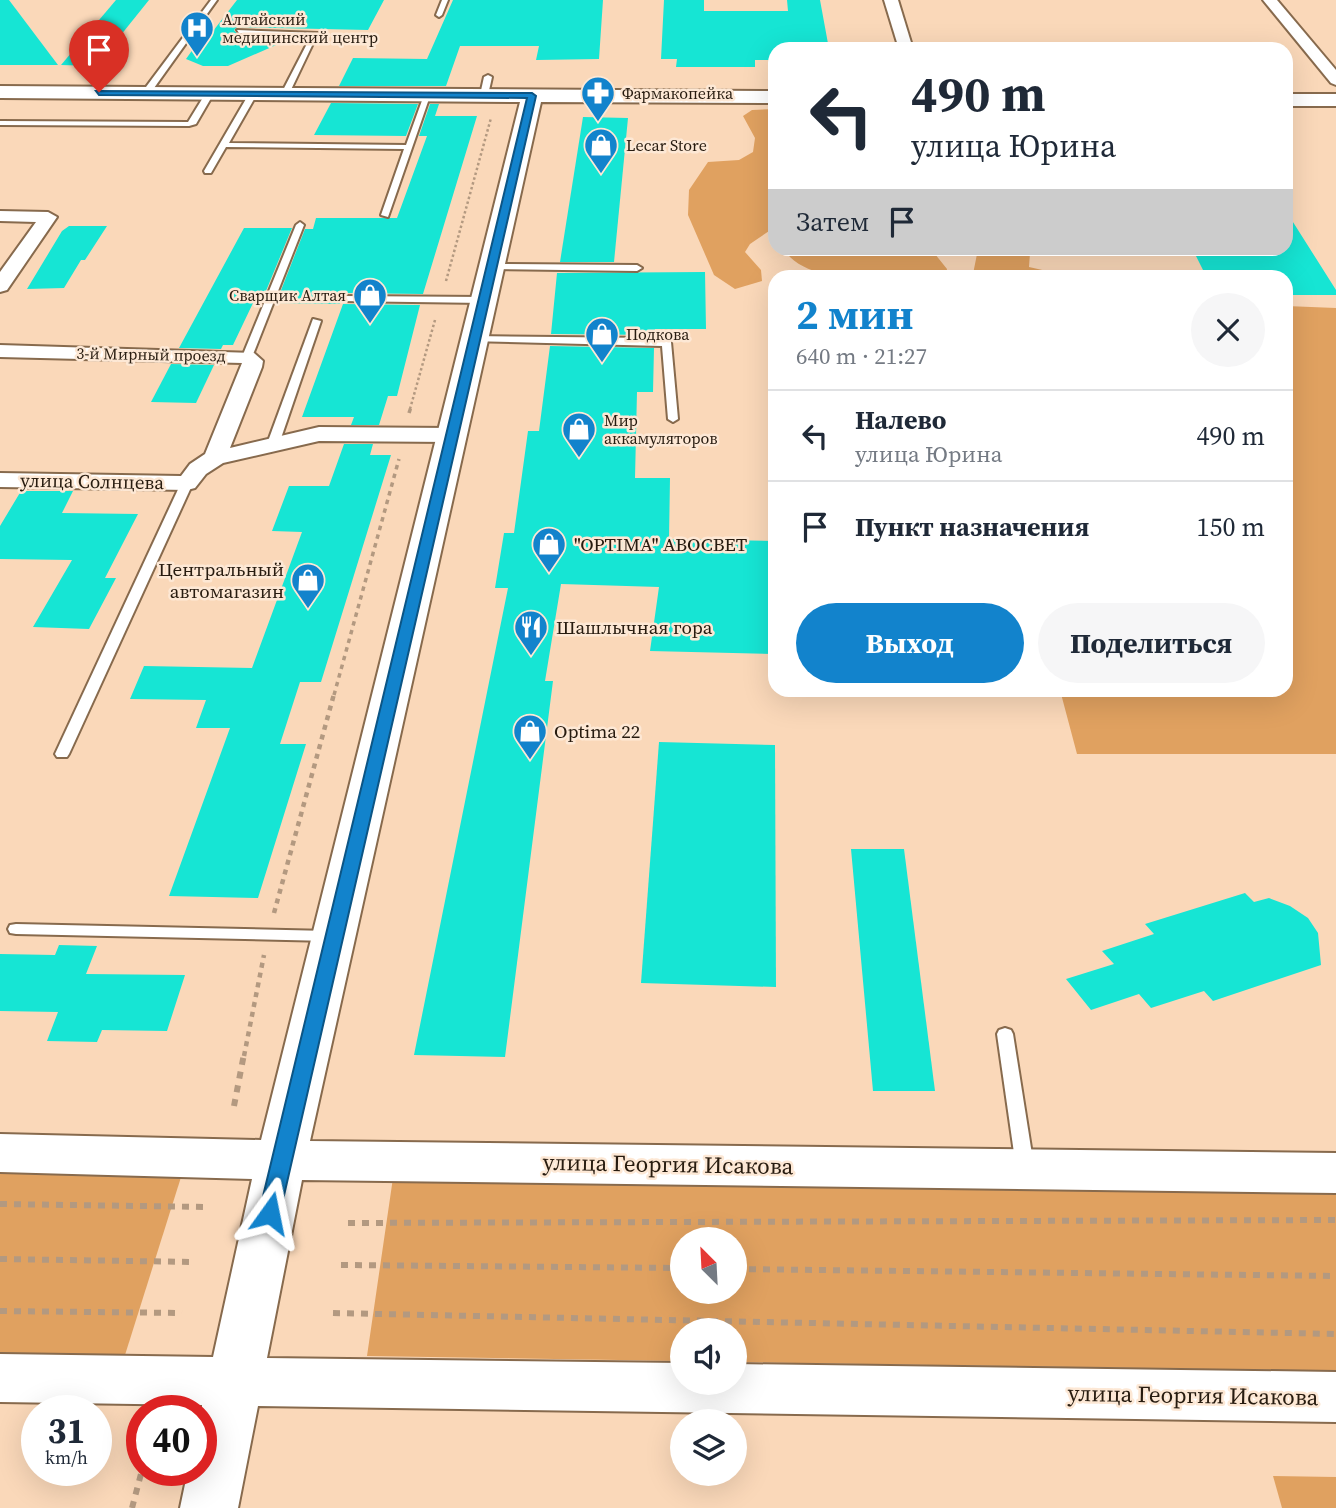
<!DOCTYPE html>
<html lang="ru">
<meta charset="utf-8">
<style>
body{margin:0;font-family:"Source Serif 4",serif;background:#f6f6f7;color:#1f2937;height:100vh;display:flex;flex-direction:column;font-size:26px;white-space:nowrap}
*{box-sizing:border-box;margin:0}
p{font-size:23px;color:#747a83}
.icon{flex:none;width:38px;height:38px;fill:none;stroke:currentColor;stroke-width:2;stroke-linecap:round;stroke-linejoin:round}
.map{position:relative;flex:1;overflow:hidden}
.panel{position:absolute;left:768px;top:270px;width:525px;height:427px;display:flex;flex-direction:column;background:#fff;border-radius:21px;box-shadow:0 7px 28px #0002}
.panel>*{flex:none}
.guide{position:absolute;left:768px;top:42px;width:525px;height:214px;border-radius:21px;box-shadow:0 7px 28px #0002;background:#fff;color:#1f2937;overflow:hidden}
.needle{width:46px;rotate:336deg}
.tools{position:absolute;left:670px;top:1227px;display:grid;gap:14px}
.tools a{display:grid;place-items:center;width:77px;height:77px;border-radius:50%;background:#fff;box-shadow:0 7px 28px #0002;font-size:35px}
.speed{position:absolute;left:21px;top:1395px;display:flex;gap:14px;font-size:35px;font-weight:700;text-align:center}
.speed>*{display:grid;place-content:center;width:91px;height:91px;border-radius:50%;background:#fff;box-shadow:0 7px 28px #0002;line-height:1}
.speed small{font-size:18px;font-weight:400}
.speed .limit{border:10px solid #d22;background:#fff;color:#111}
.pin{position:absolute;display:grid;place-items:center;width:60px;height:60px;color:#fff;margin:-72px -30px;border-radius:50% 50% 50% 0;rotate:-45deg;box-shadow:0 0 7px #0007}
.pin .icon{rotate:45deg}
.me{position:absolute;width:77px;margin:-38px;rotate:12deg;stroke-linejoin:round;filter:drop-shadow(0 0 5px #0008)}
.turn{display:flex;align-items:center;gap:24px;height:147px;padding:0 28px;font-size:32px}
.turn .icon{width:91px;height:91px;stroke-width:2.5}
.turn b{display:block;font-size:49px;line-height:60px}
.then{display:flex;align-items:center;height:66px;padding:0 28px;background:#0003;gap:14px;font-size:26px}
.round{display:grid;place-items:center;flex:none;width:74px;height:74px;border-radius:37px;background:#f6f6f7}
.head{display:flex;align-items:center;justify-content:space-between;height:119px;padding:0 28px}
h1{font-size:42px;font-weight:700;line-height:52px;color:#1283cc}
.cta{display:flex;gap:14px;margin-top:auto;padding:14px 28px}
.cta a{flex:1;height:80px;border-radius:42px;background:#1283cc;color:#fff;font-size:28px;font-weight:700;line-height:80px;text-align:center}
.cta a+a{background:#f6f6f7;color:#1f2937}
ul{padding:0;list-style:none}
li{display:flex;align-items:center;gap:21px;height:91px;padding:0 28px;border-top:2px solid #e0e1e3}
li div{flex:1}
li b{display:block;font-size:26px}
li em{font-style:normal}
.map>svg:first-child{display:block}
</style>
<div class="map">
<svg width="1336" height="1508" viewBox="0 0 1336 1508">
<rect width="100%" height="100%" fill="#fad8b9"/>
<g fill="#e0a160" fill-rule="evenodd">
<polygon points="775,109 775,227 750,244 745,252 761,270 762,281 735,289 714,275 688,215 689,190 708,162 739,160 753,152 755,138 743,116 752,110"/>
<polygon points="1034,248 1030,253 1029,267 1069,276 975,276 973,274 978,249"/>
<path d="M 789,249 L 931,249 L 947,269 L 946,276 C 904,277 810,289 785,251 Z"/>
<polygon points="1286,306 1336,308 1336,754 1077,754 1060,690 1286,690"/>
<polygon points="0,1171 182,1174 125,1355 0,1353"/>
<path d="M 394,1171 L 1336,1186 L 1336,1371 L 735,1362 L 735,1330 L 682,1330 L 682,1361 L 367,1356 ZM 682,1239 L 735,1239 L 735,1292 L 682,1292 Z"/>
<polygon points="1273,1476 1336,1477 1336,1508 1282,1508"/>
</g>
<g fill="#16e5d4">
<polygon points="0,0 9,0 58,65 0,65"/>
<polygon points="116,0 149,0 96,66 61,65"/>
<polygon points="237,0 384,0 368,30 237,27 234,30 239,36 285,38 283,42 228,66 203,66 186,59 203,35 210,35"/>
<polygon points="453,0 603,0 599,59 536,60 539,46 460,46 446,86 339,86 353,58 427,59"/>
<polygon points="664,0 704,0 704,11 788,11 787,0 820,0 829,49 775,49 775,60 755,60 755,67 676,67 677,59 661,59"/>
<polygon points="331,103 418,104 406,136 314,135"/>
<polygon points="430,104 439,104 435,116 477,116 423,294 343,293 338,295 340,304 276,303 305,229 313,229 316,218 397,218 427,136 419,136"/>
<polygon points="583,117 628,118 614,262 560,262"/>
<polygon points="1286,211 1336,290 1336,295 1286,295 1286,276 1206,276 1192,248 1286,248"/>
<polygon points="69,226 107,226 85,260 81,260 64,288 27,289 62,231"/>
<polygon points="244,228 292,228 261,303 253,303 233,345 223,345 221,349 179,348"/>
<polygon points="705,272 706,329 655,329 655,335 551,334 557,273"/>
<polygon points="343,304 420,305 397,396 388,396 379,425 351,425 354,417 302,417"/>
<polygon points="550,346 654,348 653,392 637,392 635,478 670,478 669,539 775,541 775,654 650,651 659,587 561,584 545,681 553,681 505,1057 414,1055 508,588 495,588 504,533 514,533 528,431 539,431"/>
<polygon points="171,364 214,365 196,403 151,402"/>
<polygon points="344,444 373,444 370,455 391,455 321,682 300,682 280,744 306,744 258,898 169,896 230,728 196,728 206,700 130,699 144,666 252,668 302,532 272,531 289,486 329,486"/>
<polygon points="21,491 73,491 62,513 138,514 105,578 116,578 89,629 33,627 72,560 0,559 0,526"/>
<polygon points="659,742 775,745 776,987 641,983"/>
<polygon points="851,849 904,849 935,1091 873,1091"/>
<polygon points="1245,893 1254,902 1269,898 1290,906 1308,918 1318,933 1321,965 1213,1001 1204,991 1151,1008 1139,994 1091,1010 1066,979 1114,964 1102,951 1154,934 1145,924"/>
<polygon points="59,945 97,946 86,974 185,975 167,1031 102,1030 97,1042 47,1041 58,1012 0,1011 0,954 55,955"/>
</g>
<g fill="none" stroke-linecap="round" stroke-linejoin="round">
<g stroke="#876a4d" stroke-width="4">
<g id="lane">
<polygon points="211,0 217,0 149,95 143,95 143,91"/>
<polygon points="442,0 448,0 442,15 439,17 436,15"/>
<polygon points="237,30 318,33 288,96 281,94 311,36 239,33"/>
<polygon points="488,75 492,77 488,95 484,97 480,95 484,77"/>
<polygon points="207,91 214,93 196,124 189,126 0,125 0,121 188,122"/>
<polygon points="250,92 257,94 229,143 406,145 424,95 431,93 388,217 381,215 404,149 226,147 211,173 205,173 204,171"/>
<polygon points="300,222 304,225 252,357 243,359 242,357 296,225"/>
<polygon points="492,264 637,265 642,268 637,271 489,269 489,265"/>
<polygon points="343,296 484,297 489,300 484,303 340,301 340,297"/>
<polygon points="313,319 321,321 279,444 273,447 269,446 267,444"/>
<polygon points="473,336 654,338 671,342 678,419 673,422 668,419 662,346 469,341 468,339"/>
<polygon points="187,480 193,483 69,754 67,757 57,757 55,754 181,483"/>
<polygon points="16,924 329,931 335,932 337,936 335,940 329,941 16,934 10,933 8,929 10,925"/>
<polygon points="1005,1028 1011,1030 1013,1034 1034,1167 1031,1172 1025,1174 1019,1172 1016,1167 997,1034 999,1030"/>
</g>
</g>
<g stroke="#876a4d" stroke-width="4">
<g id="street">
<polygon points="884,0 898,0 913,49 899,49"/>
<polygon points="1263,0 1277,0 1336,70 1336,85 1331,83"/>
<polygon points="0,211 48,212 57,217 7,290 0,292 0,272 36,222 0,221"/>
<polygon points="0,345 254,353 263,361 262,367 230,448 319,427 450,428 458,430 461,435 458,440 450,442 319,441 223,463 206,474 195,488 187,490 0,487 0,473 181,476 190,464 205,454 242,363 0,357"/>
</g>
</g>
<g stroke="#876a4d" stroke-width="4">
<g id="secondary">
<polygon points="0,86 775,91 775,103 541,102 310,1141 1336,1153 1336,1193 302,1180 267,1358 682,1363 682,1382 735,1382 735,1364 1336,1372 1336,1422 258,1406 238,1508 180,1508 188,1470 201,1470 202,1405 0,1402 0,1354 213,1357 252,1179 0,1172 0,1134 261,1140 520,102 0,98"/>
<rect x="1286" y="94" width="50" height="12"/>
</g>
</g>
<g stroke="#b39980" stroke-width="2.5" stroke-dasharray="2.5 2.5" stroke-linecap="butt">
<polyline points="446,281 491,118"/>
<polyline points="410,409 435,320"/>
</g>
<g stroke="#b39980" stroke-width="3.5" stroke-dasharray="4.5 4.5" stroke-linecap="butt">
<polyline points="409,413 411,407"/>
<polyline points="334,695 399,459"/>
</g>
<g stroke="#b39980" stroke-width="4.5" stroke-dasharray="5 5" stroke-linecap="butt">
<polyline points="274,913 334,694"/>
<polyline points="244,1056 264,955"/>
</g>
<g stroke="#b39980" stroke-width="6" stroke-dasharray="7 7" stroke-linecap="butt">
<polyline points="234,1106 244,1054"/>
<polyline points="0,1204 208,1207"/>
<polyline points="348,1223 1336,1220"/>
<polyline points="0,1259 195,1262"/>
<polyline points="341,1265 682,1268"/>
<polyline points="735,1269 1336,1276"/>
<polyline points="0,1311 182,1313"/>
<polyline points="333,1313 1336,1334"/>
<polyline points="132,1508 142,1470"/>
</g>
<use href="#lane" fill="#fff" fill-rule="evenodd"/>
<use href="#street" fill="#fff" fill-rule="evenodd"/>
<use href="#secondary" fill="#fff" fill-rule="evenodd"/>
</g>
<polygon fill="#1283cc" stroke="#0c5585" stroke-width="2" points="96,91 532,93 536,96 280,1213 277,1219 270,1221 262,1219 259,1213 527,98 99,95"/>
<defs>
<g id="hospital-pin" transform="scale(1.75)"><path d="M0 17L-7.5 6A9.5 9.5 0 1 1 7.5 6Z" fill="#1283cc" stroke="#fde8d5"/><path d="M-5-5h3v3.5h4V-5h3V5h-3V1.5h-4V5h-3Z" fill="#fff"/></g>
<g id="pharmacy-pin" transform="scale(1.75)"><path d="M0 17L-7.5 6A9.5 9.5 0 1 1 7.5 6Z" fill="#1283cc" stroke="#fde8d5"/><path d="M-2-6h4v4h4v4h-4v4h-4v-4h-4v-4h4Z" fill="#fff"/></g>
<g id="shop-pin" transform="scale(1.75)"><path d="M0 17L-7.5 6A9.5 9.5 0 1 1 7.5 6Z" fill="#1283cc" stroke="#fde8d5"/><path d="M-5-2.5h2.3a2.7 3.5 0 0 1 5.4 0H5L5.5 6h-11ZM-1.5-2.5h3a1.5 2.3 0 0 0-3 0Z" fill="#fff"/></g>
<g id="restaurant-pin" transform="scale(1.75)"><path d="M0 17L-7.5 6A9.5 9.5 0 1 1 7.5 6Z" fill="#1283cc" stroke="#fde8d5"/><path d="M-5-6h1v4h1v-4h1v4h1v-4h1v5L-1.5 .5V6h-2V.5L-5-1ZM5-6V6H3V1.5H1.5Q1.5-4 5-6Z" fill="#fff"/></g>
</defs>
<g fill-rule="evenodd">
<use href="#hospital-pin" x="197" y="28"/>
<use href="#pharmacy-pin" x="598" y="93"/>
<use href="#shop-pin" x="601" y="145"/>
<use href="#shop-pin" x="370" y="295"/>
<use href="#shop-pin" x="602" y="334"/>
<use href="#shop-pin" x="579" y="429"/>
<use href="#shop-pin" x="549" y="544"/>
<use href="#shop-pin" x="308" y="580"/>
<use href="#restaurant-pin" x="531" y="627"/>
<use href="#shop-pin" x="530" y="731"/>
</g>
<g text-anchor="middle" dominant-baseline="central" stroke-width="5" stroke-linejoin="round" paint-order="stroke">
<g font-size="16" fill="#271b0f" stroke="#fde8d5" text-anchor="start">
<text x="222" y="19">Алтайский<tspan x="222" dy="18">медицинский центр</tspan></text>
<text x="622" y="93">Фармакопейка</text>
<text x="626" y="145">Lecar Store</text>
<text x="346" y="295" text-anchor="end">Сварщик Алтая</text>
<text x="626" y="334">Подкова</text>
<text x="604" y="420">Мир<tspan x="604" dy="18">аккамуляторов</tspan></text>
</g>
<g font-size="16" fill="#271b0f" stroke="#fde8d5">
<text transform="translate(151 354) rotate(1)">3-й Мирный проезд</text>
</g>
<g font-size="19" fill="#271b0f" stroke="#fde8d5">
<text transform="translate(92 481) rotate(1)">улица Солнцева</text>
</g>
<g font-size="19" fill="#271b0f" stroke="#fde8d5" text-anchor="start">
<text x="574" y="544">"OPTIMA" АВОСВЕТ</text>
<text x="284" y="569" text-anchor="end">Центральный<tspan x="284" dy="22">автомагазин</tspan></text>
<text x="556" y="627">Шашлычная гора</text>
<text x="554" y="731">Optima 22</text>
</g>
<g font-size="23" fill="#271b0f" stroke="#fde8d5">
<text transform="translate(668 1164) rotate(1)">улица Георгия Исакова</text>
<text transform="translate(1193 1395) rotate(1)">улица Георгия Исакова</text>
</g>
</g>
</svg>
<div class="tools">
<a><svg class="needle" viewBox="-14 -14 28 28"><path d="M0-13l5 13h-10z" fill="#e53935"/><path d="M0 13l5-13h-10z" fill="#747a83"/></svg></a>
<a><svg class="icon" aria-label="sound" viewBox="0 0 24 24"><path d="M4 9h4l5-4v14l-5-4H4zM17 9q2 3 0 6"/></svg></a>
<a><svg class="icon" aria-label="layers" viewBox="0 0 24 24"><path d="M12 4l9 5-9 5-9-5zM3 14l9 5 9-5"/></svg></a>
</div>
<div class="speed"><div>31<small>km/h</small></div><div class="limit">40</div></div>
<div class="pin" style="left:99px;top:92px;background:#d93025"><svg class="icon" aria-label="arrive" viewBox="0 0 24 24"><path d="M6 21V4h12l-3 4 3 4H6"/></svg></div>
<svg class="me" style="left:270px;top:1213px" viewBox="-20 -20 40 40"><path d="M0-17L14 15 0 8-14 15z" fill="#1283cc" stroke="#fff" stroke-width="4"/></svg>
<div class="guide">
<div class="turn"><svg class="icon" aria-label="left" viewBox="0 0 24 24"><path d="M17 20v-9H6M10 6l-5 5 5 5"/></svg><div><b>490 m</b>улица Юрина</div></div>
<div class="then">Затем<svg class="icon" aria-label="arrive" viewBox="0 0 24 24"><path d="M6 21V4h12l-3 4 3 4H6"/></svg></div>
</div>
<section class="panel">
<div class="head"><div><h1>2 мин</h1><p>640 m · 21:27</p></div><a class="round"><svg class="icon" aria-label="close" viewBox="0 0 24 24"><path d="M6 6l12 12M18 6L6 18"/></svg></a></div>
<ul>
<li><svg class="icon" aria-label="left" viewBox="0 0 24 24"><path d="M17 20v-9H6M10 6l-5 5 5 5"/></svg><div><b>Налево</b><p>улица Юрина</p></div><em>490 m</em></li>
<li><svg class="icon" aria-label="arrive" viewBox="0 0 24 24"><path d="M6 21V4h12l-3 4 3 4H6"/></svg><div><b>Пункт назначения</b></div><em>150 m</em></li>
</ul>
<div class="cta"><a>Выход</a><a>Поделиться</a></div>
</section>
</div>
